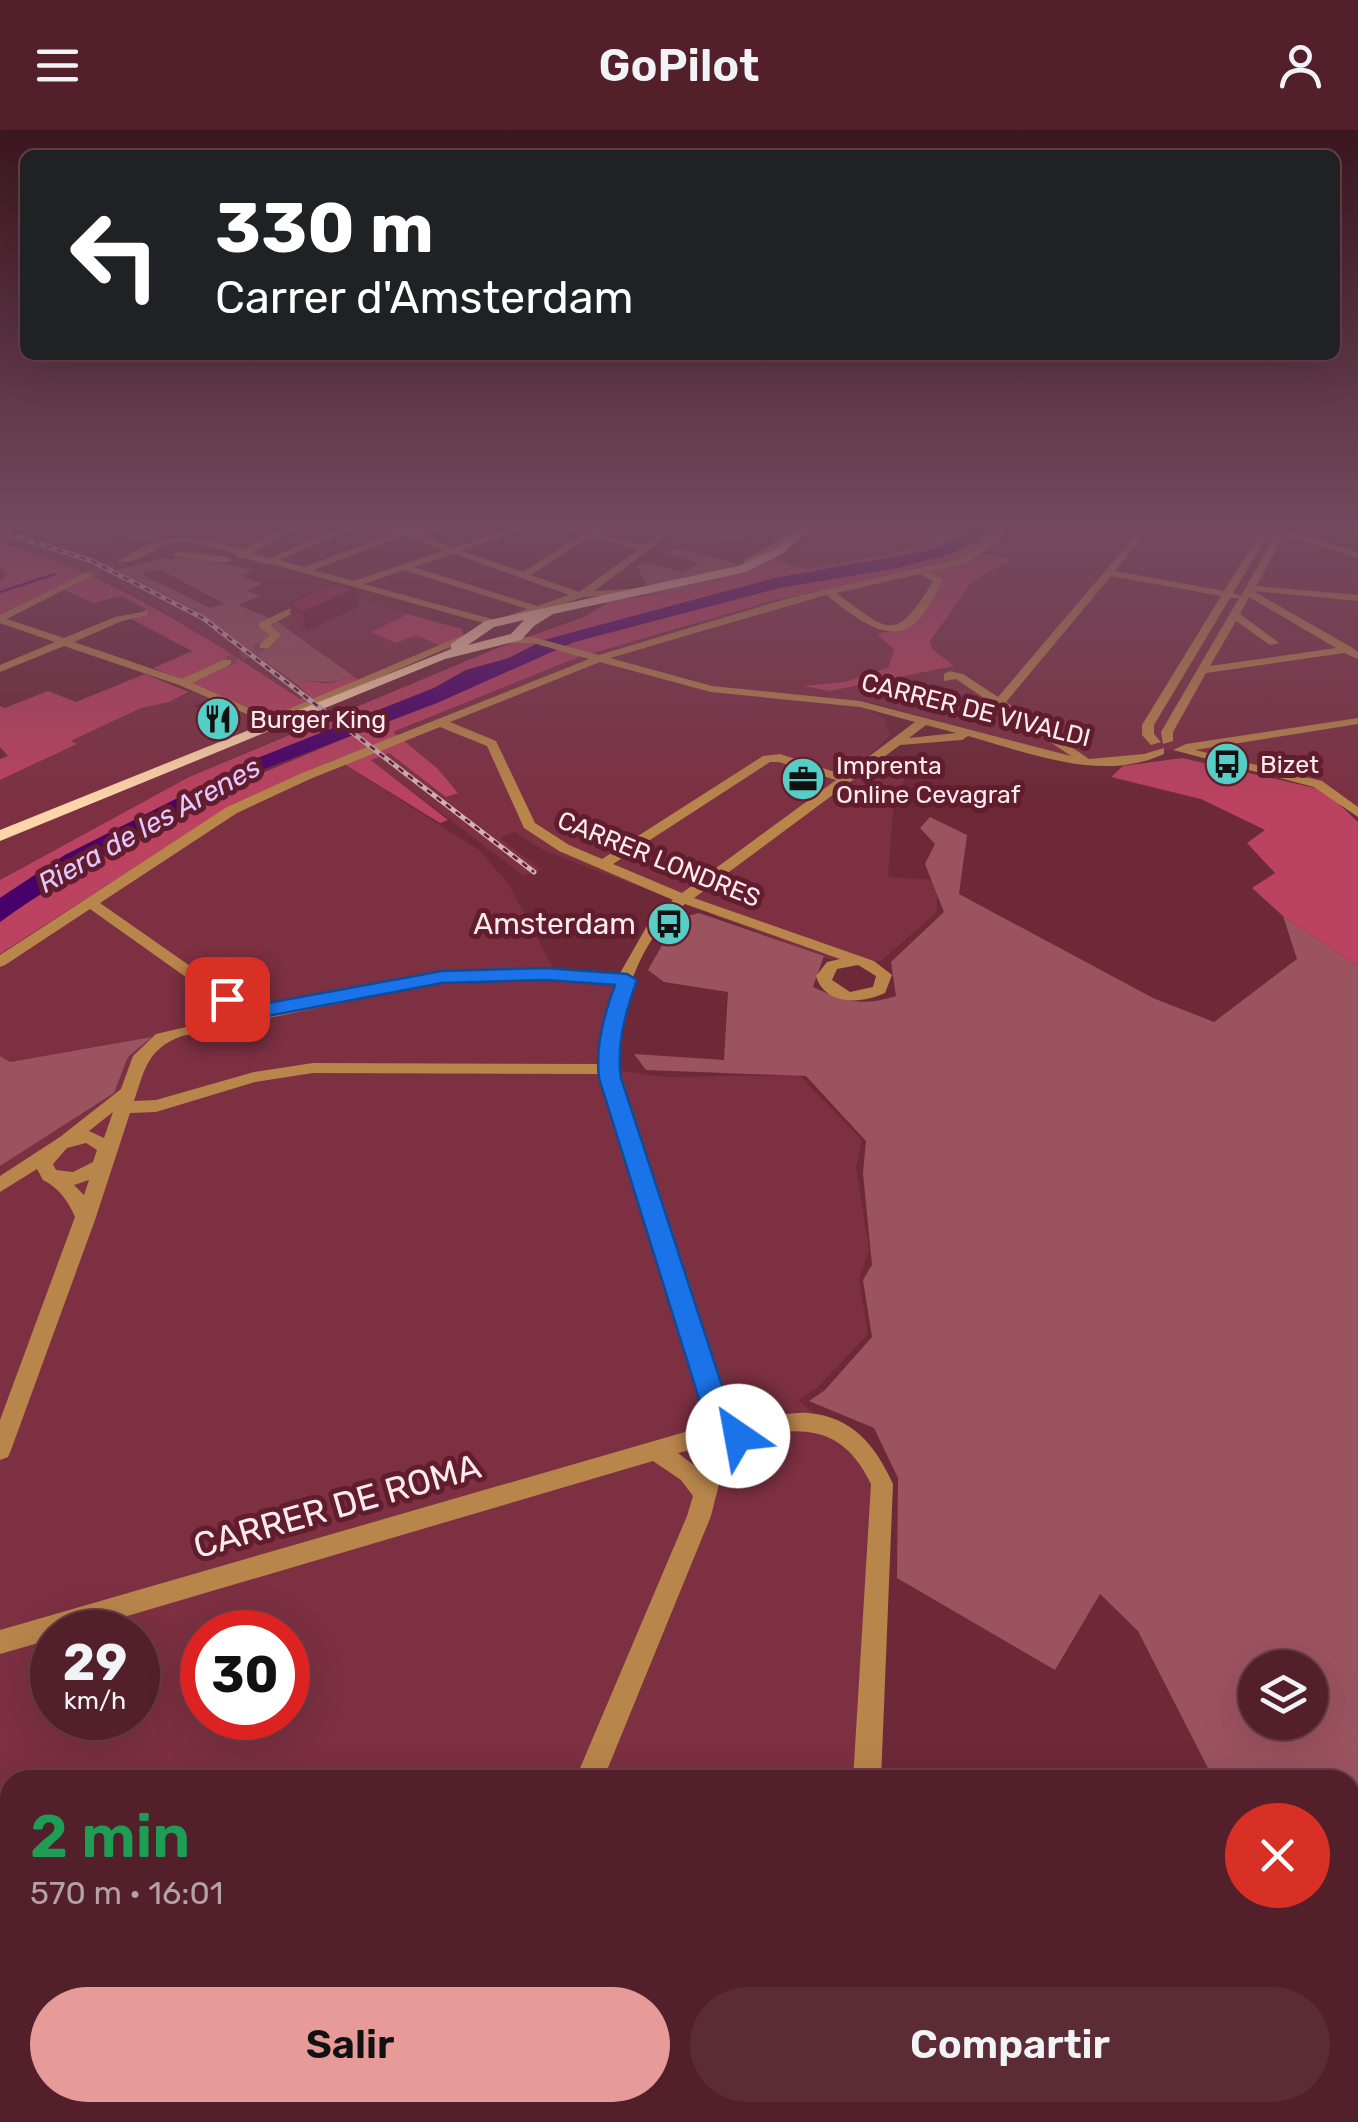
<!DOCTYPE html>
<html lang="es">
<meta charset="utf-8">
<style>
body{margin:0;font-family:Rubik,sans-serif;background:#5c2c36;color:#f1f3f6;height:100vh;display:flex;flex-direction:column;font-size:38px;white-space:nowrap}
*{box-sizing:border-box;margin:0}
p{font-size:32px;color:#b5a2a8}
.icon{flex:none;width:55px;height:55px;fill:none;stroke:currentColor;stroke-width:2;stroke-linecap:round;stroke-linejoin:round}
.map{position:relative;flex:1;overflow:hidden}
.panel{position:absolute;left:0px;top:1640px;width:1360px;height:352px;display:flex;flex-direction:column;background:#521f2a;border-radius:30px 30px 0 0;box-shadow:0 10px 40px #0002,0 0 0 2px #683d47}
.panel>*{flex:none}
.guide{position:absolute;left:20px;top:20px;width:1320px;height:210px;border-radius:15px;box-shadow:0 10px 40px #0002,0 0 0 2px #683d47;background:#202124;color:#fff;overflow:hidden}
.controls{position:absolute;left:1238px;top:1520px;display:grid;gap:20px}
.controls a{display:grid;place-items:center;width:90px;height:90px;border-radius:50%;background:#521f2a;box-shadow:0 10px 40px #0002,0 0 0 2px #683d47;font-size:50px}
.speed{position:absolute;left:30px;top:1480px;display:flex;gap:20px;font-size:50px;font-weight:700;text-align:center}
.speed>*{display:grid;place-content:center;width:130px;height:130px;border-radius:50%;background:#521f2a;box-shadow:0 10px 40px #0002,0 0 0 2px #683d47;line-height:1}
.speed small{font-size:25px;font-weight:400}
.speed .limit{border:15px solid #d22;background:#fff;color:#111}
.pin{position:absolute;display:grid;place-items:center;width:85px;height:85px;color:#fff;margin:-42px;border-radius:20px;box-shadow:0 5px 15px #0006}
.me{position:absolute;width:110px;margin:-55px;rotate:327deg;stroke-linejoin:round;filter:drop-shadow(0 0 8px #0008)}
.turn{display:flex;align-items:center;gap:35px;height:210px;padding:0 30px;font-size:45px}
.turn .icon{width:130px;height:130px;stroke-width:2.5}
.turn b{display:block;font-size:70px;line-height:85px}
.round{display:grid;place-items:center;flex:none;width:105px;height:105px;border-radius:52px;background:#5c2c36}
.headline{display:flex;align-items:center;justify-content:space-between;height:170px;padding:0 30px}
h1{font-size:60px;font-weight:600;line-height:75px;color:#1e9e55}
.button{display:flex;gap:20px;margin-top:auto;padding:20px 30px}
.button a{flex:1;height:115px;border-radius:60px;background:#e69b98;color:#111;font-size:40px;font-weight:600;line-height:115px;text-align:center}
.button a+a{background:#5c2c36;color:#f1f3f6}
header{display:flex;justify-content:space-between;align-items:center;height:130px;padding:0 30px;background:#521f2a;font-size:45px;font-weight:600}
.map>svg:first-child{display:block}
</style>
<header><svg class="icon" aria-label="menu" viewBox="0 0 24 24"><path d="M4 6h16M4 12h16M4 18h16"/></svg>GoPilot<svg class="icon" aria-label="person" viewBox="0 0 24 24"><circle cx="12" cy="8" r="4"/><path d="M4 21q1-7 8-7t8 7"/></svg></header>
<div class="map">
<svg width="1358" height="1992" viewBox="0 0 1358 1992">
<rect width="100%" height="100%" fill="#6d2938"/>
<g fill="#7c3042" fill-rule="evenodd">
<polygon points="214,394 298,394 239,423 202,405 214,400"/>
<polygon points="804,394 947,394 936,407 906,420 819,438 800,439 768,424"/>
<polygon points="998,394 1263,394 1358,422 1358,683 1330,659 1176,619 1087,633 871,572 864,578 883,588 890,605 865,629 908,643 894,669 888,747 937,750 937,782 881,831 829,829 545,721 515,702 500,708 541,740 524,746 370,629 406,611 392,603 576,528 779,469 919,441 938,450 911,493 878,504 894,519 889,537 845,552 807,557 830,561 952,536 931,519 930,511 972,452 1010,429 972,422"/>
<polygon points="0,400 93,431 167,464 232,505 311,566 300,569 158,477 117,455 0,412"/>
<polygon points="336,463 408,484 372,502 396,513 416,504 449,519 364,554 275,490"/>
<polygon points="203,557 298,600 189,647 0,750 0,650 75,615 70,612 141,578 169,572"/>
<path d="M 336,629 L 479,720 L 508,753 L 557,845 L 627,850 L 609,939 L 664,947 L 799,945 L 862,1010 L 856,1037 L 869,1119 L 859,1150 L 868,1204 L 817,1258 L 798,1270 L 874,1333 L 867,1650 L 10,1650 L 10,1982 L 1190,1982 L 1190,1992 L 0,1992 L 0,1036 L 114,963 L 128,927 L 149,908 L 10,932 L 0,926 L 0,824 L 233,674 ZM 52,1502 L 138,1502 L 138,1588 L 52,1588 ZM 202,1502 L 288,1502 L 288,1588 L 202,1588 Z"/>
</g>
<g fill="#9b5360" fill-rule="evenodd">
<path d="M 91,394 L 169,394 L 170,400 C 147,426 114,402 91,394 Z"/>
<polygon points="675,418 743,435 768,424 782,430 774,429 702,458 619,468 648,458 637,436 648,433 682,442 700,433 663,423"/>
<path d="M 193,427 L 253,440 L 241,446 L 262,454 L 247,461 L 261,466 L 238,475 L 275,490 L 352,545 C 323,560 318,545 296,554 L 195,480 L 116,440 L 159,429 ZM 161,440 L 223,473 L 224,474 L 210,478 L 143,445 L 146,441 Z"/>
<path d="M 930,687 L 967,705 L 959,764 L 1153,868 L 1214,892 L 1297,829 L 1283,786 L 1358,836 L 1358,1955 L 1350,1949 L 1350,1650 L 1214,1650 L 1138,1501 L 1100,1464 L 1055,1540 L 897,1448 L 898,1348 L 874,1298 L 809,1271 L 825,1260 L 872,1207 L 863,1150 L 872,1135 L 863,1043 L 866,1011 L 806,946 L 646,940 L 634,924 L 724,930 L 728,862 L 664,852 L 648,840 L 677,789 L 699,783 L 824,826 L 813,857 C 843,871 863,877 896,866 L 891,832 L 944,782 L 925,734 L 935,714 L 920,698 ZM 1255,1538 L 1310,1538 L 1310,1592 L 1255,1592 Z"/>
<polygon points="152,907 128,927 114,963 0,1036 0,926 10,932"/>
</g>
<g fill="#bb4260">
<polygon points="947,394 971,394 961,408 927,421 775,448 544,510 509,528 466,540 434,558 255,629 65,725 0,768 0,750 189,647 495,519 584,487 612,470 702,458 774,429 805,439 894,423 928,411"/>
<polygon points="987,394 998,394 993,407 974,422 1012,429 972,452 930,511 932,519 954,536 830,561 803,556 845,552 889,537 894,519 877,504 899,499 938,451 919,441 779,469 576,528 393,602 437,638 458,663 446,667 389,623 371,630 448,690 440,693 336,629 233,674 0,824 0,792 25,774 203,668 574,512 779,458 942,427 978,410"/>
<path d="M 0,412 C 117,448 199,502 300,569 L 310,566 L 296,554 C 319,545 321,562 352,545 L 364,554 L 277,589 L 153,538 L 192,521 L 131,489 L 146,479 L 121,466 L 93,473 L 58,457 L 0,485 L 0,453 L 8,444 L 0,436 Z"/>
<polygon points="408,484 462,499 464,507 449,519 416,505 396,513 371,502"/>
<polygon points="145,544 189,562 169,572 141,578 71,611 77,614 0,650 0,629 8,626 0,617 0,576 5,578 48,561 76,572"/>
<polygon points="1182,628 1324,660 1358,692 1358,836 1283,786 1252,758 1275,743 1247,713 1265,700 1201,669 1111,647 1123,636"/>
<polygon points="1350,1949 1358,1955 1358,1992 1272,1992 1281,1983 1350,1982"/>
</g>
<path fill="#47006a" d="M 971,394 L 987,394 L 978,410 L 950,424 L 898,438 L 779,458 L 574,512 L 437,573 L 259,641 C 169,682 81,735 0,792 L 0,768 L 65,725 L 255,629 L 434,558 L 466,540 L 509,528 L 544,510 L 775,448 L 927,421 L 961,408 Z"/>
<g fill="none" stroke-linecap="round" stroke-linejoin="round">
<polyline stroke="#47006a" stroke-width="2.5" points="0,462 55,444"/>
<g stroke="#834653" stroke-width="10" stroke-dasharray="10 5" stroke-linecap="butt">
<polyline points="90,444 124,431"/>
<polyline points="227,532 264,516"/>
</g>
<g fill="#b8854b" fill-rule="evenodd">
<path d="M 295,394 L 307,394 L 252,423 L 270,428 L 350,394 L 363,394 L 279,430 L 304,437 L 396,403 L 376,394 C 386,394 399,400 408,398 C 417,397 423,394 432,394 L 420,400 L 447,394 L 466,394 L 420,405 L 454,418 L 523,394 L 537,394 L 462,421 L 523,442 L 581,405 L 541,394 L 558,394 L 587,401 L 597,394 L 608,394 L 595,403 L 644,415 L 673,394 L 683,394 L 594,461 L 646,458 L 651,461 L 649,463 L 584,467 L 511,491 L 507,490 L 507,486 L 527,479 L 404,440 L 364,454 L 499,491 L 499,495 L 495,496 L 271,434 C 263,435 248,428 237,427 L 236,424 C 215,418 194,409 172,413 C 154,417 136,436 119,431 C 167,399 191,406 243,420 ZM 404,406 L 445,420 L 354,451 L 313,440 ZM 589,407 L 639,419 L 579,462 L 531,445 ZM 454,424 L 569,465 L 537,476 L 414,437 Z"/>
<polygon points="704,394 715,394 733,406 737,405 724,394 734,394 749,407 728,411"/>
<polygon points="794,394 803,394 779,418 754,432 755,437 744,434 744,430 773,414"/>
<path d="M 998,394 L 1007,394 L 999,413 L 965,433 L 928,442 L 943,450 C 935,464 928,480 917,491 C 890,520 849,482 826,465 L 610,528 L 712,556 L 860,571 L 1071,626 L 1001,579 L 997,583 L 989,583 L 987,581 L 993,574 L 956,549 L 944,551 L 944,544 L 949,541 L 963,544 L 998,567 L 1145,394 L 1154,394 L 1115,441 L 1224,461 L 1261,401 L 1229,394 C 1274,394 1315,408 1358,422 L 1358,428 L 1284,405 L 1256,456 L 1358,465 L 1358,471 L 1253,461 L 1351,517 L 1358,522 L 1358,529 L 1344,523 L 1206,543 L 1173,602 L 1173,611 L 1163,614 L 1161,602 L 1239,468 L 1230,468 L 1154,595 L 1154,604 L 1161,612 L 1151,615 L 1142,605 L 1142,595 L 1221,466 L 1111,446 L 1006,572 L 1089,629 L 1144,624 L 1164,618 L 1164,624 C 1101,653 1030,623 968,606 L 962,610 L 900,615 L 694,768 L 874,831 L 892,845 L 885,863 C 862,874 825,876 816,846 L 827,832 L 840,829 L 685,774 C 634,812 615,887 618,948 L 719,1256 C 735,1263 760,1281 776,1284 C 786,1285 798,1282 808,1283 C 853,1287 875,1315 893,1354 L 881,1650 L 853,1650 L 871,1354 C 843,1296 805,1296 747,1307 L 739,1325 L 724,1334 L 711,1386 L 603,1650 L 575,1650 L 687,1386 L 693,1366 L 681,1350 L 653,1331 L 73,1502 L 52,1502 L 52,1509 L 0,1524 L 0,1500 L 685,1302 L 693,1287 L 705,1279 L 601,944 L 313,943 L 255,952 L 156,982 L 130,983 L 95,1090 L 11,1320 L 8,1327 L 0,1330 L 0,1290 L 75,1087 C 69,1072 58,1057 43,1050 L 37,1039 L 0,1062 L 0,1046 L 60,1007 L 121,959 L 133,926 L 156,904 L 246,883 L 221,872 L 90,779 L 5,835 L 0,837 L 0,825 L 227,677 L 302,643 L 589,529 L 533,513 L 508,513 L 504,512 L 504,508 L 533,507 L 599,525 L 789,468 L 959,429 L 992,410 ZM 1269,403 L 1276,404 L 1241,466 L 1233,463 ZM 920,444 L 933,451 C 895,514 890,502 836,463 ZM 1249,467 L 1336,518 L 1210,536 L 1236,491 L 1270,515 L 1279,513 L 1240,484 ZM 600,532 L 711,562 L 860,577 L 915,592 L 844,645 L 780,624 L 763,626 L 602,729 L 569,715 L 535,693 L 496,611 L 450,592 ZM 926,595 L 956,603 L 909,608 ZM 440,597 L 487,616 L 524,698 L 559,721 L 673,770 L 648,794 L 619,845 L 546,839 L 442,842 L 271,878 L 249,873 L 233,866 L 100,773 L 237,683 L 310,649 ZM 770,632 L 779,632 L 836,650 L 682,763 L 613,734 ZM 858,835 L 876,846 L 873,857 L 850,862 L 832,850 L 837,839 ZM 546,849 L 616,854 L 603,905 L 601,934 L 313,933 L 254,942 L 156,970 L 134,971 C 145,939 147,919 182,906 L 442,852 ZM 113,982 L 104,1008 L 89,1001 ZM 86,1013 L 97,1020 L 93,1032 L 73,1042 L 56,1040 L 53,1034 L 67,1018 ZM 89,1050 L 84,1065 L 74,1055 ZM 714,1295 L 724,1301 L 724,1311 L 719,1316 L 713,1316 L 707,1310 L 708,1301 ZM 690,1320 L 702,1332 L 700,1340 L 678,1323 Z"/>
<polygon points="178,421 227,427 232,430 227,433 175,426 173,424"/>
<polygon points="87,442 95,444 7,489 64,508 115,487 148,481 148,485 122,491 74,512 182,549 223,530 231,530 231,534 192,553 270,587 468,503 477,505 280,591 279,595 275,596 179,555 64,516 0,542 0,535 55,512 0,493 0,485"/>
<polygon points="305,471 313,473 270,495 281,505 268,518 260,518 260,514 270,505 259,497 259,493"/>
<polygon points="1358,588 1358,594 1195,620 1322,651 1358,677 1358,687 1314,657 1173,620 1186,614"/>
<polygon points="327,1982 364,1982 360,1992 323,1992"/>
<rect x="835" y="1982" width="32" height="10"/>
</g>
<path fill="#fed5a8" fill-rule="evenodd" d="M 804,394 L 816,394 L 782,424 L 746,442 L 553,484 L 534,496 L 521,510 L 445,529 L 0,711 L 0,700 L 451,519 L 451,514 L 485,491 L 738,436 L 774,420 ZM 524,490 L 511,504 L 468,515 L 494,497 Z"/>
<g stroke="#d2b2b7" stroke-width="5">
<polyline id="rail" points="0,401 92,431 203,488 534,742"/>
</g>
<use href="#rail" stroke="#611d2e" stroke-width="2.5" stroke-dasharray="6" stroke-linecap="butt"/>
</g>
<g fill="#88203e">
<polygon points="356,459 359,476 306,501 292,490 289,473"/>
<polygon points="197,576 237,591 223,598 200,586"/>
</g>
<g fill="#6f1a32">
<polygon points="356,459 359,476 306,501 302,483"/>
<polygon points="235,582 237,591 223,598 220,588"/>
</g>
<g fill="#9e2548" stroke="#6f1a32" stroke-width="2.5">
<polygon points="334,453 356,459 302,483 289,473"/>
<polygon points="211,571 235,582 220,588 197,576"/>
</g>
<linearGradient id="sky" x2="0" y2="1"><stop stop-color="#3c171f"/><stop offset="0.59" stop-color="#72495e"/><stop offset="1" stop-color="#72495e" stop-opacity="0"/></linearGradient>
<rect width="1358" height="673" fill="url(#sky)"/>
<path fill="#1a73e8" stroke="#114b97" stroke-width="2.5" d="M 546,838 L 627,844 L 637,850 C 626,881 616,915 621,948 L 730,1280 L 743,1286 L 753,1306 L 748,1314 L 738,1318 L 728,1314 C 722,1301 711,1300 705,1288 L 599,948 C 595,917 604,884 615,855 L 546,850 L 442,853 L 268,886 L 239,882 L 217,869 L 227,863 L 250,872 L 268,873 L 442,841 Z"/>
<defs>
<g id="restaurant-disc" transform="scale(2.25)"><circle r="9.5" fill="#55cec5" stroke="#611d2e"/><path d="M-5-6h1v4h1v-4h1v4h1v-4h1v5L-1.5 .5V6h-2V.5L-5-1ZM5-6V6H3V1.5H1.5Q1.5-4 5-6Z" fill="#111"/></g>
<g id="bus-disc" transform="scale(2.25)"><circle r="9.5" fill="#55cec5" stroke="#611d2e"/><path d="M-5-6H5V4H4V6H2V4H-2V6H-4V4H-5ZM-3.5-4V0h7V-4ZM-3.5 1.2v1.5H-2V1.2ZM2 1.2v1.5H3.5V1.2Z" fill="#111"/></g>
<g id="office-disc" transform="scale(2.25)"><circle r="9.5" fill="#55cec5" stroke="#611d2e"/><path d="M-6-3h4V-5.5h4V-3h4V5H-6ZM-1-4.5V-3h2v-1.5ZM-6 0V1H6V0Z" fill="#111"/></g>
</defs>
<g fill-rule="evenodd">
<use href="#restaurant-disc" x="218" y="589"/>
<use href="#bus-disc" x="1227" y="634"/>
<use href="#office-disc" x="803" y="649"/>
<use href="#bus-disc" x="669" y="794"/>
</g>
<g text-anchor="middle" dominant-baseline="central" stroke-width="10" stroke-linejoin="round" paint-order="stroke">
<g font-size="25" fill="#fdebed" stroke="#611d2e">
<text transform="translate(976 580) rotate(14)">CARRER DE VIVALDI</text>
<text transform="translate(659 729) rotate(22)">CARRER LONDRES</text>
</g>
<g font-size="25" fill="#fdebed" stroke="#611d2e" text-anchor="start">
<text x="250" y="589">Burger King</text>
<text x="1260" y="634">Bizet</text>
<text x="836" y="635">Imprenta<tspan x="836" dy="29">Online Cevagraf</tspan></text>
</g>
<g font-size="28" font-style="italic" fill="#e3c8fb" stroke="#611d2e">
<text transform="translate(149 695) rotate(-29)">Riera de les Arenes</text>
</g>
<g font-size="30" fill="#fdebed" stroke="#611d2e" text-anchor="end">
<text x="636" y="794">Amsterdam</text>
</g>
<g font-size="35" fill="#fdebed" stroke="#611d2e">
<text transform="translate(337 1376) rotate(-16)">CARRER DE ROMA</text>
</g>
</g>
</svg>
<div class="controls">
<a><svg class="icon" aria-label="layers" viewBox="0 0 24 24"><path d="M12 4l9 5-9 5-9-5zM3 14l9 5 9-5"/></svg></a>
</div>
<div class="speed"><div>29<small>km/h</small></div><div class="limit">30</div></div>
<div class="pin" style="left:227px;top:869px;background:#d93025"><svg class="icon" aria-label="arrive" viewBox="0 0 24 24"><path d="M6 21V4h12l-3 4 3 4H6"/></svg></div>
<svg class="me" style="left:738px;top:1306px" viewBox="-20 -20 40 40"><circle r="19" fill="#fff"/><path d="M0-13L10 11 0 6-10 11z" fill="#1a73e8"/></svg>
<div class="guide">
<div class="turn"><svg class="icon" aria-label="left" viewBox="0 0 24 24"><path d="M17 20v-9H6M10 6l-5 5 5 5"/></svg><div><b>330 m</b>Carrer d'Amsterdam</div></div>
</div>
<section class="panel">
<div class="headline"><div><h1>2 min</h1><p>570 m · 16:01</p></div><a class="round" style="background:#d93025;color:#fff"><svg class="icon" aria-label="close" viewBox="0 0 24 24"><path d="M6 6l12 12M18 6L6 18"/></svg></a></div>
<div class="button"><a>Salir</a><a>Compartir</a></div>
</section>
</div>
